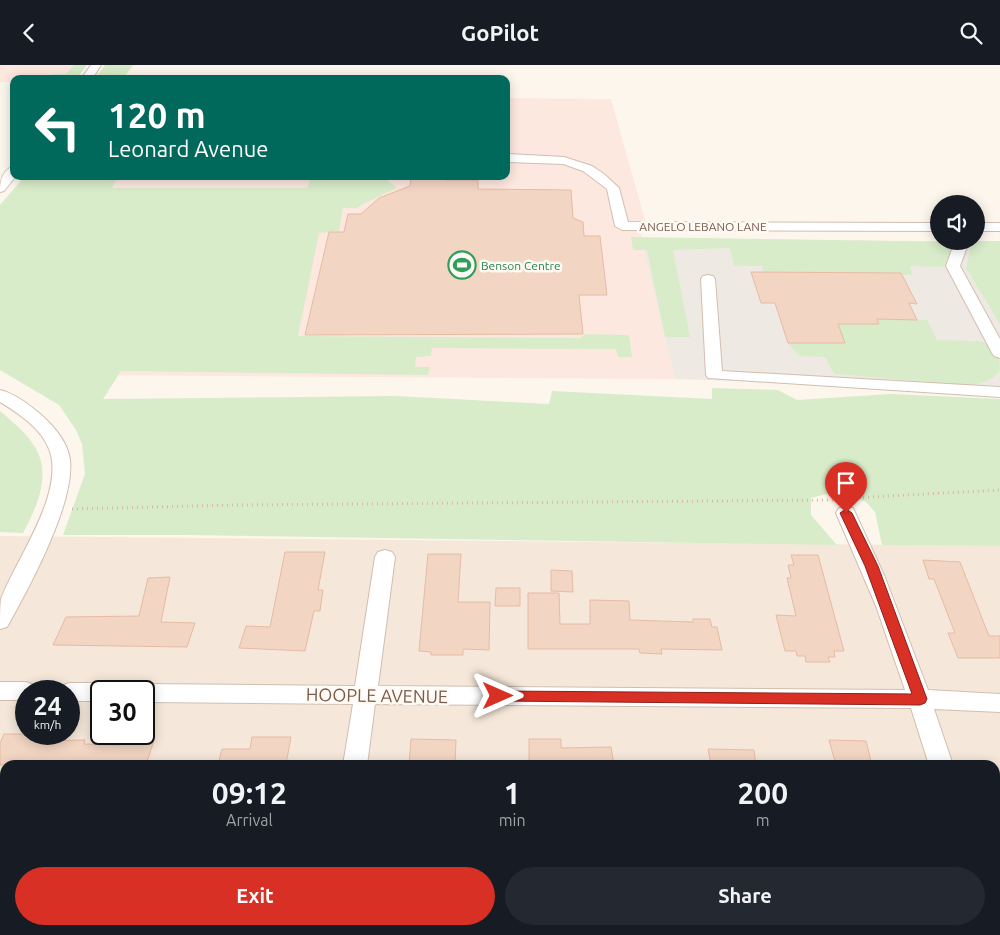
<!DOCTYPE html>
<style>
body{margin:0;font-family:Ubuntu,sans-serif;background:#242831;color:#f1f3f6;height:100vh;display:flex;flex-direction:column;font-size:19px;white-space:nowrap}
*{box-sizing:border-box;margin:0}
p{font-size:16px;color:#9ea1a6}
.icon{flex:none;width:28px;height:28px;fill:none;stroke:currentColor;stroke-width:2;stroke-linecap:round;stroke-linejoin:round}
.map{position:relative;flex:1;overflow:hidden}
.panel{position:absolute;left:0px;top:695px;width:1000px;height:175px;display:flex;flex-direction:column;background:#171b24;border-radius:15px 15px 0 0;box-shadow:0 2px 12px #0003}
.panel>*{flex:none}
.hud{position:absolute;left:10px;top:10px;width:500px;height:105px;border-radius:10px;box-shadow:0 2px 12px #0003;background:#00695c;color:#fff;overflow:hidden}
.buttons{position:absolute;left:930px;top:130px;display:grid;gap:10px}
.buttons a{display:grid;place-items:center;width:55px;height:55px;border-radius:50%;background:#171b24;box-shadow:0 2px 12px #0003;font-size:25px}
.speed{position:absolute;left:15px;top:615px;display:flex;gap:10px;font-size:25px;font-weight:700;text-align:center}
.speed>*{display:grid;place-content:center;width:65px;height:65px;border-radius:50%;background:#171b24;box-shadow:0 2px 12px #0003;line-height:1}
.speed small{font-size:12px;font-weight:400}
.speed .limit{border:2px solid #111;border-radius:8px;background:#fff;color:#111}
.pin{position:absolute;display:grid;place-items:center;width:42px;height:42px;color:#fff;margin:-51px -21px;border-radius:50% 50% 50% 0;rotate:-45deg;box-shadow:0 0 5px #0007}
.pin .icon{rotate:45deg}
.me{position:absolute;width:55px;margin:-28px;rotate:90deg;stroke-linejoin:round;filter:drop-shadow(0 0 4px #0008)}
.turn{display:flex;align-items:center;gap:18px;height:105px;padding:0 15px;font-size:22px}
.turn .icon{width:65px;height:65px;stroke-width:2.5}
.turn b{display:block;font-size:35px;line-height:42px}
.eta{display:flex;justify-content:space-evenly;align-items:center;height:85px;text-align:center}
.eta b{font-size:30px;font-weight:700;line-height:35px}
.primary-button{display:flex;gap:10px;margin-top:auto;padding:10px 15px}
.primary-button a{flex:1;height:58px;border-radius:30px;background:#d93025;color:#fff;font-size:20px;font-weight:700;line-height:58px;text-align:center}
.primary-button a+a{background:#242831;color:#f1f3f6}
header{display:flex;justify-content:space-between;align-items:center;height:65px;padding:0 15px;background:#171b24;font-size:22px;font-weight:700}
.map>svg:first-child{display:block}
</style>
<header><svg class="icon" aria-label="back" viewBox="0 0 24 24"><path d="M15 5l-7 7 7 7"/></svg>GoPilot<svg class="icon" aria-label="search" viewBox="0 0 24 24"><circle cx="10" cy="10" r="6"/><path d="M15 15l6 6"/></svg></header>
<div class="map">
<svg width="1000" height="870" viewBox="0 0 1000 870">
<rect width="100%" height="100%" fill="#fdf6ec"/>
<path fill="#f5e8da" fill-rule="evenodd" d="M 0,471 L 1000,481 L 1000,870 L 0,870 ZM 26,626 L 69,626 L 69,669 L 26,669 ZM 101,626 L 144,626 L 144,669 L 101,669 ZM 5,700 L 995,700 L 995,865 L 5,865 Z"/>
<g fill="#fde8e0">
<polygon points="0,0 80,0 69,14 14,14 14,17 0,17"/>
<polygon points="506,33 611,34 645,155 641,173 675,314 72,310 100,111 506,111"/>
</g>
<polygon fill="#efe9e4" points="641,173 1000,177 1000,324 675,314"/>
<g fill="#d8ecc9">
<polygon points="74,0 87,0 76,14 50,14 53,9 66,9"/>
<polygon points="105,0 133,0 123,14 95,14"/>
<polygon points="25,111 118,111 112,123 307,123 312,111 389,111 387,115 397,123 365,138 357,143 343,143 339,166 319,168 298,271 580,273 585,269 629,270 632,292 618,292 616,284 432,283 431,291 416,292 415,302 430,302 428,310 121,306 103,334 395,331 549,339 552,326 712,334 712,323 778,325 797,335 891,329 1000,334 1000,481 882,480 875,447 866,437 838,426 811,433 811,450 837,480 187,470 63,470 85,409 82,379 76,365 59,340 0,305 0,140"/>
<polygon points="631,172 955,177 948,197 944,202 910,201 912,210 903,210 901,208 763,207 762,201 734,201 730,183 673,185 690,272 665,272 647,185 633,185"/>
<polygon points="972,176 1000,176 1000,259 966,203"/>
<path d="M 877,254 L 927,255 L 937,275 L 977,276 L 992,279 L 999,291 L 1000,306 C 990,317 981,319 967,320 L 834,309 L 825,292 L 799,291 L 788,278 L 845,278 L 838,259 L 879,259 Z"/>
<path d="M 0,346 C 14,358 32,372 39,390 C 49,416 35,446 23,468 L 0,467 Z"/>
</g>
<g fill="#f3d5c3" stroke="#e6bba3">
<polygon points="411,111 447,111 446,115 478,115 478,124 571,125 573,153 583,157 584,171 600,171 607,230 579,230 583,269 305,270 329,167 344,167 348,149 361,149 379,133 410,121"/>
<polygon points="751,207 901,208 917,239 909,238 917,255 877,254 879,259 838,259 845,278 788,278 775,238 761,238"/>
<polygon points="285,487 325,487 318,525 323,525 320,546 314,546 305,586 239,583 246,561 270,562"/>
<polygon points="428,489 461,489 458,537 490,537 489,585 463,584 463,590 431,590 431,587 419,586"/>
<polygon points="791,490 818,490 844,586 834,586 835,592 828,592 830,597 806,597 805,591 797,591 796,586 785,586 776,550 796,551 787,513 791,513 788,500 794,500"/>
<polygon points="923,495 960,497 989,571 1000,571 1000,593 958,593 948,568 955,568 934,514 929,514"/>
<polygon points="551,505 572,506 573,527 551,526"/>
<polygon points="170,512 161,557 195,558 187,582 53,580 66,552 139,551 148,513"/>
<polygon points="496,523 520,523 520,541 495,541"/>
<polygon points="528,528 559,528 560,559 590,559 590,535 629,536 630,555 693,557 693,554 710,554 712,562 717,562 722,585 661,584 662,589 640,588 639,584 528,584"/>
<polygon points="4,669 36,669 34,676 85,675 84,679 120,680 121,675 131,676 132,674 154,675 146,700 0,700 0,678"/>
<polygon points="252,672 291,672 286,699 218,700 222,684 250,684"/>
<polygon points="411,674 456,675 455,700 409,700"/>
<polygon points="529,674 561,674 561,683 611,682 614,700 529,700"/>
<polygon points="829,675 866,676 872,700 836,700"/>
<polygon points="708,684 754,685 756,700 711,700"/>
</g>
<g fill="none" stroke-linecap="round" stroke-linejoin="round">
<g stroke="#d1beb0" stroke-width="2">
<g id="minor">
<polygon points="91,0 101,0 92,14 81,14"/>
<polygon points="506,89 564,92 592,101 604,109 619,123 628,157 939,158 939,166 622,165 615,161 607,124 583,106 563,99 506,97"/>
<path d="M 14,101 L 14,111 L 16,111 L 4,126 L 0,127 C 0,116 2,105 14,101 Z"/>
<rect x="976" y="158" width="24" height="8"/>
<polygon points="955,176 969,176 960,201 1000,274 1000,293 994,291 992,288 946,201"/>
<polygon points="708,210 713,211 715,214 722,306 1000,322 1000,332 708,313 706,310 701,214 703,211"/>
<path d="M 0,325 C 14,328 28,339 39,348 C 53,360 68,377 70,395 C 75,438 29,523 7,562 L 0,564 C 0,555 0,542 1,534 C 16,494 66,427 49,384 C 41,363 18,348 0,337 Z"/>
<polygon points="846,442 853,443 884,510 928,625 1000,629 1000,647 934,644 953,700 929,700 911,643 375,639 367,700 343,700 353,639 144,637 144,626 134,626 136,622 144,619 355,621 375,492 378,487 385,485 392,487 395,492 378,621 905,625 876,541 836,448 839,443"/>
<polygon points="0,617 26,617 34,620 37,626 26,626 26,635 0,635"/>
<polygon points="69,618 101,618 109,621 112,626 101,626 101,636 69,636 69,626 58,626 61,621"/>
<polygon points="995,853 1000,855 1000,870 980,870 978,865 995,865"/>
<polygon points="0,857 5,857 5,865 21,865 24,870 0,870"/>
<rect x="321" y="865" width="28" height="5"/>
</g>
</g>
<g stroke="#d9b8a5" stroke-width="3" stroke-dasharray="1 4" stroke-linecap="butt">
<polyline points="853,433 1000,425"/>
<polyline points="72,444 237,440 835,435"/>
</g>
<use href="#minor" fill="#fff" fill-rule="evenodd"/>
</g>
<polygon fill="#d93025" stroke="#8d1f18" points="846,444 852,448 878,501 927,634 925,638 920,640 498,636 494,635 492,631 494,627 498,626 912,629 865,501 840,448"/>
<defs>
<g id="stadium-ring" transform="scale(1.4375)"><circle r="9.5" fill="#fffaf3" stroke="#2e9e5b" stroke-width="1.5"/><path d="M0-5a6.5 5 0 1 0 0 10a6.5 5 0 1 0 0-10ZM-3.5-1.8h7v3.6h-7Z" fill="#2e9e5b"/></g>
</defs>
<g fill-rule="evenodd">
<use href="#stadium-ring" x="462" y="200"/>
</g>
<g text-anchor="middle" dominant-baseline="central" stroke-width="5" stroke-linejoin="round" paint-order="stroke">
<g font-size="12" fill="#7a5c4d" stroke="#fffaf3">
<text x="703" y="161">ANGELO LEBANO LANE</text>
</g>
<g font-size="12" fill="#27864d" stroke="#fffaf3" text-anchor="start">
<text x="481" y="200">Benson Centre</text>
</g>
<g font-size="18" fill="#7a5c4d" stroke="#fffaf3">
<text transform="translate(377 630) rotate(1)">HOOPLE AVENUE</text>
</g>
</g>
</svg>
<div class="buttons">
<a><svg class="icon" aria-label="sound" viewBox="0 0 24 24"><path d="M4 9h4l5-4v14l-5-4H4zM17 9q2 3 0 6"/></svg></a>
</div>
<div class="speed"><div>24<small>km/h</small></div><div class="limit">30</div></div>
<div class="pin" style="left:846px;top:448px;background:#d93025"><svg class="icon" aria-label="arrive" viewBox="0 0 24 24"><path d="M6 21V4h12l-3 4 3 4H6"/></svg></div>
<svg class="me" style="left:498px;top:631px" viewBox="-20 -20 40 40"><path d="M0-17L14 15 0 8-14 15z" fill="#d93025" stroke="#fff" stroke-width="4"/></svg>
<div class="hud">
<div class="turn"><svg class="icon" aria-label="left" viewBox="0 0 24 24"><path d="M17 20v-9H6M10 6l-5 5 5 5"/></svg><div><b>120 m</b>Leonard Avenue</div></div>
</div>
<section class="panel">
<div class="eta">
<div><b>09:12</b><p>Arrival</p></div>
<div><b>1</b><p>min</p></div>
<div><b>200</b><p>m</p></div>
</div>
<div class="primary-button"><a>Exit</a><a>Share</a></div>
</section>
</div>
